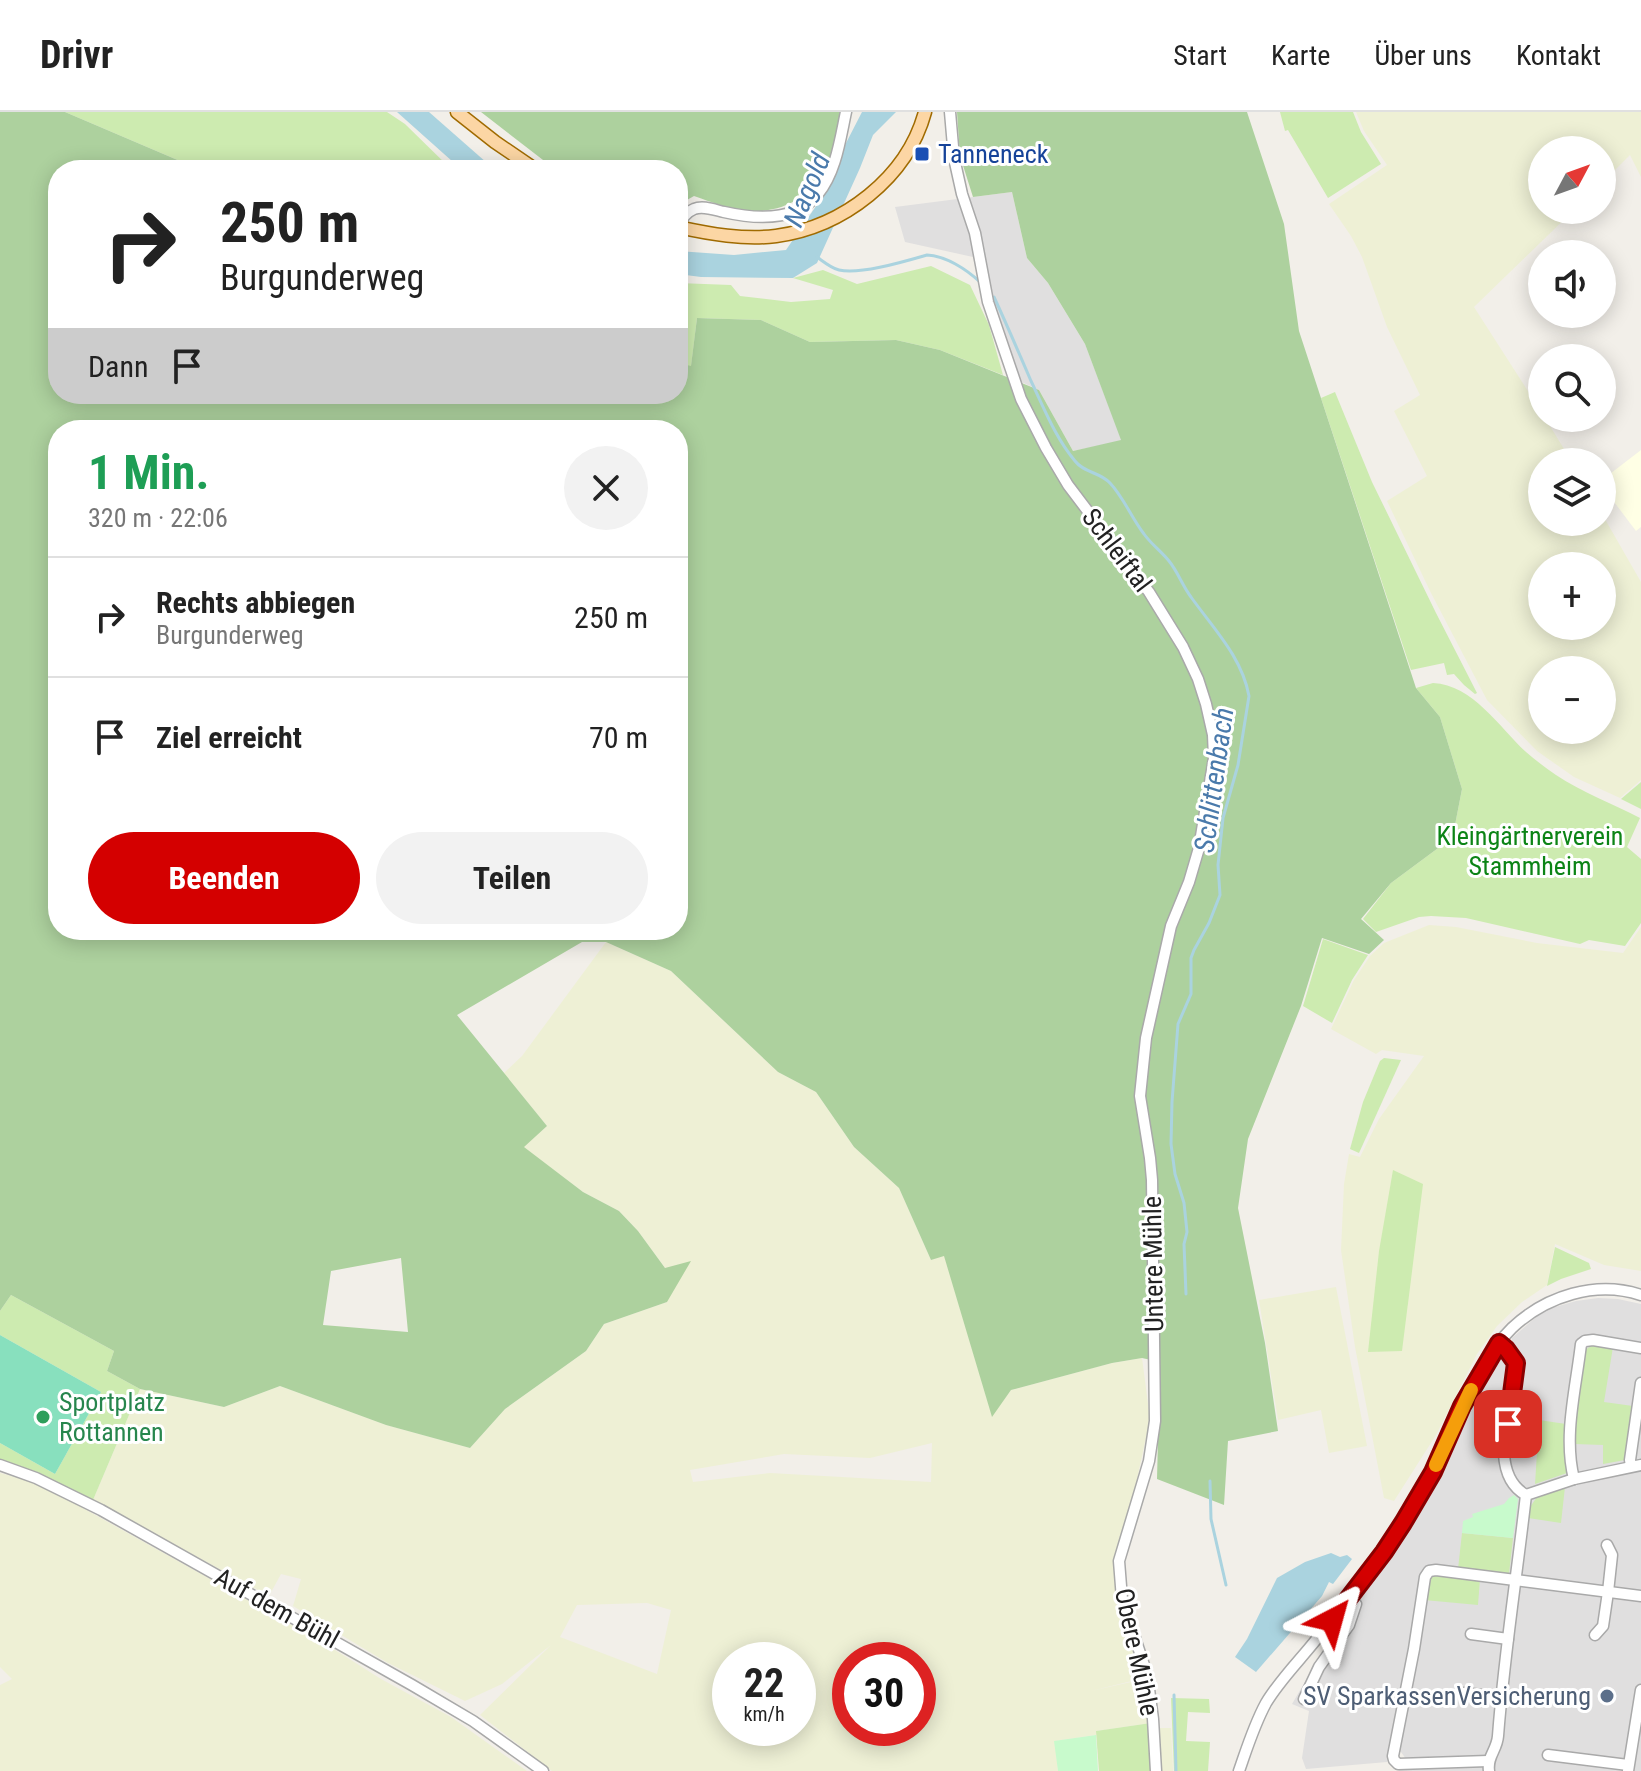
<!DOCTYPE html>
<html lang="de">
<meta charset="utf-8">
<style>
body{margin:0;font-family:"Roboto Condensed",sans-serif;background:#f2f2f2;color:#222;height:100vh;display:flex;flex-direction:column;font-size:30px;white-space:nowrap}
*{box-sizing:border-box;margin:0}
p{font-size:26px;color:#767676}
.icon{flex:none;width:44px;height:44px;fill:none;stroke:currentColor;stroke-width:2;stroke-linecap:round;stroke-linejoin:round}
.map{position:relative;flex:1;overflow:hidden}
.details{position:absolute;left:48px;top:308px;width:640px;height:520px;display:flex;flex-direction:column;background:#fff;border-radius:32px;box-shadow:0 4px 20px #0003}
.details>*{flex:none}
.banner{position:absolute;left:48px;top:48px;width:640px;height:244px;border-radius:32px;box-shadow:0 4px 20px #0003;background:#fff;color:#222;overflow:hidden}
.needle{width:52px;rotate:49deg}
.buttons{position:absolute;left:1528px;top:24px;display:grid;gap:16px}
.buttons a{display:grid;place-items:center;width:88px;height:88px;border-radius:50%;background:#fff;box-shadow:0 4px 20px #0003;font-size:40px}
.speed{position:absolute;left:712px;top:1530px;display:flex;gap:16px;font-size:40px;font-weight:700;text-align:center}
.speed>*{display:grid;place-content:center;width:104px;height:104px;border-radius:50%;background:#fff;box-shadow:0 4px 20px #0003;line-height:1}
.speed small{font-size:20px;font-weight:400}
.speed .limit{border:12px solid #d22;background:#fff;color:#111}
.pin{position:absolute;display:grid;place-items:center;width:68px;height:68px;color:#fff;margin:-34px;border-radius:16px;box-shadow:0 4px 12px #0006}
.me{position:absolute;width:88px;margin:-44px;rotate:39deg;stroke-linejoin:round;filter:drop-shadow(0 0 6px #0008)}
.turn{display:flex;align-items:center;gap:28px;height:168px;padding:0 40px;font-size:36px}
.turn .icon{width:104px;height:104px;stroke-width:2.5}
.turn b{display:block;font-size:56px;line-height:68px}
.then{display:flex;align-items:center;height:76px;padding:0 40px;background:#0003;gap:16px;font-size:30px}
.round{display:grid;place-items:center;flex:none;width:84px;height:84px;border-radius:42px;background:#f2f2f2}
.headline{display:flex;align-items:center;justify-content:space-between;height:136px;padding:0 40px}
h1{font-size:48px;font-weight:700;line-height:60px;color:#1e9e55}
.action{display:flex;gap:16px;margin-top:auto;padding:16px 40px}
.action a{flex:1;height:92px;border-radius:48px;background:#d40000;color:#fff;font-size:32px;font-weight:700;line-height:92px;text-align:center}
.action a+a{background:#f2f2f2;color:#222}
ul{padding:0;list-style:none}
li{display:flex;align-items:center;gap:24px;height:120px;padding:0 40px;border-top:2px solid #e0e0e0}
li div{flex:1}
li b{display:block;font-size:30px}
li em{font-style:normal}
header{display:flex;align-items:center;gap:48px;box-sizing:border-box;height:112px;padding:0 40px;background:#fff;border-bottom:2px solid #e0e0e0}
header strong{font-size:38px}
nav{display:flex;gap:44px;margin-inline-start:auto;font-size:28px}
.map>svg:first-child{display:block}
</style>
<header>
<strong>Drivr</strong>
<nav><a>Start</a><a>Karte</a><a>Über uns</a><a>Kontakt</a></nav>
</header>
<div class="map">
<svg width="1641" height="1659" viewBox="0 0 1641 1659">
<rect width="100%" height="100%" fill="#f2efe9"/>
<g fill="#e0dfdf">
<polygon points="1012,80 1027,146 1048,171 1085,232 1122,329 1073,339 1039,278 1019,269 973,145 905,130 895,95"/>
<polygon points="1598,1186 1618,1187 1641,1192 1641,1659 1399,1659 1398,1656 1406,1647 1401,1640 1391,1639 1387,1650 1306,1657 1302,1646 1309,1599 1292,1592 1320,1544 1338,1544 1344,1525 1349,1525 1363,1481 1385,1452 1387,1452 1403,1429 1434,1376 1484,1270 1512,1233 1512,1226 1536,1205 1548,1197 1576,1189"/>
</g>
<polygon fill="#ffffe5" points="1641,338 1641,415 1636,419 1602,374 1602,368"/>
<g fill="#eef0d5" fill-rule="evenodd">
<path d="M 1356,0 L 1641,0 L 1641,65 L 1630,43 L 1602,71 L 1602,38 L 1542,38 L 1542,98 L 1574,98 L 1474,195 L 1542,301 L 1542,306 L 1545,306 L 1572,350 L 1542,350 L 1542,410 L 1602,410 L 1602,402 L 1641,470 L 1641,668 L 1620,686 L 1574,665 L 1537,639 L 1487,588 L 1431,481 L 1387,389 L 1427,364 L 1394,299 L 1420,283 L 1387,215 L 1362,145 L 1351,124 L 1329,92 L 1387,53 L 1364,19 ZM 1602,454 L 1602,514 L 1542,514 L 1542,454 ZM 1602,558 L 1602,618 L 1542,618 L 1542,558 Z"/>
<polygon points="1429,813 1456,815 1537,831 1623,841 1641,815 1641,1159 1604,1153 1555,1132 1547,1173 1522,1190 1497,1214 1477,1242 1436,1323 1394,1389 1384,1386 1355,1235 1341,1138 1344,1072 1349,1042 1360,1045 1379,1007 1424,944 1382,938 1376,942 1331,917 1354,868 1370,844 1384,831"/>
<path d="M 606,830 L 671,859 L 778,960 L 816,980 L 854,1035 L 899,1076 L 931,1148 L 944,1143 L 992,1304 L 1011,1278 L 1112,1251 L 1142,1246 L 1150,1307 L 1134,1381 L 1115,1445 L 1117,1489 L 1144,1566 L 1091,1579 L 1144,1567 L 1151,1611 L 1096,1619 L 1096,1623 L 1055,1629 L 1058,1659 L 552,1659 L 480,1603 L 551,1533 L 502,1572 L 465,1589 L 388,1551 L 293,1494 L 301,1467 L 281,1462 L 269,1484 L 93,1388 L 140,1277 L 224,1295 L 280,1274 L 386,1313 L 470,1336 L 505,1297 L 586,1239 L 604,1212 L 667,1190 L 665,1156 L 638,1119 L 619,1099 L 583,1080 L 523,1035 L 547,1014 L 504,961 L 522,944 ZM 932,1331 L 931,1370 L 770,1361 L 693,1370 L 690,1358 L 784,1342 L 870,1346 ZM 647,1491 L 671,1498 L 657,1562 L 560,1525 L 577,1493 ZM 730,1548 L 798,1548 L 798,1616 L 730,1616 ZM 850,1548 L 918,1548 L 918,1616 L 850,1616 Z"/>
<polygon points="1336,1175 1367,1334 1329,1341 1321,1298 1278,1308 1259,1188"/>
<polygon points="0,1361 38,1371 316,1526 381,1567 451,1605 527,1659 0,1659 0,1573 12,1567 0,1555"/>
<polygon points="1159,1616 1171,1616 1173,1659 1161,1659"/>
</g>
<g fill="#cdebb0">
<polygon points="65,0 387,0 405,12 452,58 201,58"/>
<polygon points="1280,0 1353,0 1361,20 1381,52 1328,86 1288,18 1285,19"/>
<polygon points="931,154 970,173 989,213 1003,263 940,238 896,228 810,230 761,208 697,206 691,255 678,251 678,171 731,173 740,184 791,190 830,187 833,178 793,166 823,158 857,172"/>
<polygon points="1335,280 1372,370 1436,501 1477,581 1475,582 1464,573 1454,562 1447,563 1444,551 1411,558 1321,286"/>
<path d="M 1433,571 C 1473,573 1499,615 1526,640 C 1535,648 1546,656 1556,663 C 1582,680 1613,692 1640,706 L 1627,735 L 1641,747 L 1641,811 L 1625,834 L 1589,828 L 1580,832 L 1466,806 L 1431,804 L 1419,805 L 1376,820 L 1363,807 L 1391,771 L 1449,728 L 1455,713 L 1462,677 L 1440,605 L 1416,576 Z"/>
<polygon points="1641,670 1641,697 1621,687"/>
<polygon points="1323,827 1368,843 1352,868 1332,911 1303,894"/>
<polygon points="1384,946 1401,948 1359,1041 1350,1037 1363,990 1380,949"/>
<polygon points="1393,1058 1423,1072 1402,1239 1368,1240 1379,1139"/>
<polygon points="1555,1135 1589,1151 1591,1157 1561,1167 1547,1174"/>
<polygon points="11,1183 114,1239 107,1259 140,1277 93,1388 37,1360 0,1347 0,1331 55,1362 101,1280 0,1223 0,1199"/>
<polygon points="1594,1232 1613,1235 1604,1290 1633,1294 1625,1348 1603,1352 1603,1333 1574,1332 1575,1309 1585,1238"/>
<polygon points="1539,1308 1566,1312 1565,1345 1567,1361 1535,1372"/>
<polygon points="1565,1375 1561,1411 1528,1406 1530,1395 1537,1385"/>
<polygon points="1462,1421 1513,1426 1509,1462 1458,1457"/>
<polygon points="1436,1462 1480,1467 1478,1493 1424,1488 1429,1466"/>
<polygon points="1171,1586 1209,1587 1210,1601 1188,1600 1186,1629 1210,1630 1208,1659 1174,1659"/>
<polygon points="1151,1611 1154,1659 1099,1659 1096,1619"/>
</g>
<g fill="#add19e" fill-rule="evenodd">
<path d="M 0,0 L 65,0 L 201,58 L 58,58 L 58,282 L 678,282 L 678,251 L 691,254 L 697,206 L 761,208 L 810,230 L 896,228 L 940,238 L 1039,278 L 1073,339 L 1121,328 L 1085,232 L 1048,171 L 1027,146 L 1012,80 L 973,85 L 960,44 L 957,0 L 1247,0 L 1284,112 L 1299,219 L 1416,576 L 1440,605 L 1462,677 L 1455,713 L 1449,728 L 1391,771 L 1361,807 L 1384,828 L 1369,842 L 1322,826 L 1301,894 L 1248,1027 L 1238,1096 L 1265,1231 L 1278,1319 L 1228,1329 L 1224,1393 L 1157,1367 L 1160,1250 L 1142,1246 L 1112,1251 L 1011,1278 L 992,1305 L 944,1144 L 931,1148 L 899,1076 L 854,1035 L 816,980 L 778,960 L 671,859 L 606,830 L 582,830 L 457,903 L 547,1014 L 524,1035 L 583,1080 L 619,1099 L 638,1119 L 665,1156 L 691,1149 L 667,1190 L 604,1212 L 586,1239 L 505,1297 L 470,1336 L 386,1313 L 280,1274 L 224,1295 L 140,1277 L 107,1259 L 114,1239 L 11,1183 L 0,1199 ZM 58,318 L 678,318 L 678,818 L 58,818 ZM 401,1146 L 408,1220 L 323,1213 L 331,1159 Z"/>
<path d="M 481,0 L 840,0 C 836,18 835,39 827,55 C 812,85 782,101 749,99 C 731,98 711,90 694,84 L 678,93 L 678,58 L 556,58 Z"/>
</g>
<g fill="#c8facc">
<polygon points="1514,1383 1518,1387 1513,1426 1462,1421 1463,1409 1473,1405 1472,1402 1504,1392 1509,1386"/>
<polygon points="1096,1623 1098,1659 1058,1659 1054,1629"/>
</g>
<polygon fill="#88e0be" points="0,1223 101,1280 55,1362 0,1331"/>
<g fill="#aad3df">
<polygon points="397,0 429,0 495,58 462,58"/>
<polygon points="862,0 896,0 873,23 860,56 817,151 793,166 701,165 678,162 678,139 734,143 786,138 827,78 845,33"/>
<polygon points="1331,1441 1340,1445 1347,1443 1352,1447 1333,1472 1329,1470 1322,1484 1256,1560 1235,1545 1247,1527 1277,1466 1305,1450"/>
</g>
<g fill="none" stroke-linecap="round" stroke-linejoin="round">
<g stroke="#aad3df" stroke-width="3">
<path d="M 817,145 C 824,150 831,156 839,158 C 860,163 906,149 927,143 C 946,144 966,157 980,170"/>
<path d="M 994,185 C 1007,213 1019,241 1031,269 C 1044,296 1055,325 1075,349 C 1084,361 1100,360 1110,371 C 1124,386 1131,405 1144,422 C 1151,432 1161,439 1169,449 C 1178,460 1182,473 1191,485 C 1213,516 1242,545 1249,584 L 1238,653 L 1223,706 L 1218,753 L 1220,783 L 1209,811 L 1194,838 L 1191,846 L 1191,882 L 1178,912 L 1172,990 L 1171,1032 L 1175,1062 L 1184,1091 L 1187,1120 L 1184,1132 L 1186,1182"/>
<polyline points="1210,1369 1211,1407 1226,1473"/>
<polyline points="1174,1583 1176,1659"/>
</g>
<g stroke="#a9a9a9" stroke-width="13">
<g id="minor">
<polyline points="950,0 954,46 962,82 975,121 988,190 1021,287 1046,336 1068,373 1149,480 1183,535 1198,567 1206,592 1213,623 1214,646 1199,736 1189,770 1171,814 1146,926 1140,984 1150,1046 1152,1068 1155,1309 1149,1349 1119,1449 1122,1487 1147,1562 1153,1607 1156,1659"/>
<path d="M 678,115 C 681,108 686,100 694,97 C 703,93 715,98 724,100 C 755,107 796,110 818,82 C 836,60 840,28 846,0"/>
<path d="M 1499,1231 L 1506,1237 L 1516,1251 L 1504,1342 C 1505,1359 1510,1374 1526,1383"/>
<polyline points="0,1353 36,1366 101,1398 412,1573 473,1609 543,1659"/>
<polyline points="1631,1354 1630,1348 1641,1271"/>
<path d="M 1574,1367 C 1563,1324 1576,1276 1581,1232 L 1585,1229 L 1593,1228 L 1641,1236"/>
<polyline points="1471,1522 1508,1527"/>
<polyline points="1595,1523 1603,1514 1608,1480 1612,1443 1607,1433"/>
<polyline points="1463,1581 1501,1585"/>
<polyline points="1304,1587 1319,1555 1349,1513 1356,1492 1350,1486"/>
<polyline points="1548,1643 1628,1653"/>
<polyline points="1488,1649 1398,1652 1394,1648 1393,1644 1414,1537 1425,1465 1429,1459 1436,1458 1641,1484"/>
<path d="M 1239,1659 C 1247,1636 1254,1613 1266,1591 C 1279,1569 1299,1549 1315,1529 C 1346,1491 1377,1453 1403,1412 C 1413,1395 1424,1377 1433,1359 C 1457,1313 1474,1253 1512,1216 C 1546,1184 1596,1168 1641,1183"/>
<path d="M 1489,1659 C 1487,1644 1497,1638 1498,1624 C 1504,1543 1517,1463 1526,1383 L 1574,1367 L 1641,1353"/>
<polyline points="1628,1659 1641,1578"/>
</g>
</g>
<g stroke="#a06b00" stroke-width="15">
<g id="major">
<polyline points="457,0 495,30 536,58"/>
<path d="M 678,115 C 710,122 744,128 776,124 C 843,115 907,66 925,0"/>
</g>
</g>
<use href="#minor" stroke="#fff" stroke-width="10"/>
<use href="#major" stroke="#fcd6a4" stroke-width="12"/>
</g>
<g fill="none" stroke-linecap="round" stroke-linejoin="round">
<g stroke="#8a0000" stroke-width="20">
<polyline id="route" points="1332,1508 1384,1440 1403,1411 1433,1360 1462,1294 1499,1231 1506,1237 1516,1251 1508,1312"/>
</g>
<use href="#route" stroke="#d40000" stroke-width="14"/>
<polyline stroke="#f59e0b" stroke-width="14" points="1436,1353 1471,1278"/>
</g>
<rect fill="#1a4fb4" stroke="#fff" stroke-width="3" x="914" y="34" width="16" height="16" rx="4"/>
<circle fill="#2e9e5b" stroke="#fff" stroke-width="3" cx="43" cy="1305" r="8"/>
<circle fill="#5c6f8a" stroke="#fff" stroke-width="3" cx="1607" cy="1584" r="8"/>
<g text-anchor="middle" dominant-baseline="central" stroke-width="6" stroke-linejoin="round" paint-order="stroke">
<g font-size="26" fill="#164399" stroke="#fff" text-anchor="start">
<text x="938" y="42">Tanneneck</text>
</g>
<g font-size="26" fill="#222" stroke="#fff">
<text transform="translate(1117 438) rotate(53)">Schleiftal</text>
<text transform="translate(1153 1152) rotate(-91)">Untere Mühle</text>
<text transform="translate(277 1496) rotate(29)">Auf dem Bühl</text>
<text transform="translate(1137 1540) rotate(78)">Obere Mühle</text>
</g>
<g font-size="26" fill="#0c8416" stroke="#fff">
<text x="1530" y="724">Kleingärtnerverein<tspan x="1530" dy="30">Stammheim</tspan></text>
</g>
<g font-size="26" fill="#27864d" stroke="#fff" text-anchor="start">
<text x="59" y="1290">Sportplatz<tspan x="59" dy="30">Rottannen</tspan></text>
</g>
<g font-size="26" fill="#4e5e75" stroke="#fff" text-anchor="end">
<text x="1591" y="1584">SV SparkassenVersicherung</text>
</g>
<g font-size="28" font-style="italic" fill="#4a7aab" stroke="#fff">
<text transform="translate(807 78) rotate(-67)">Nagold</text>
<text transform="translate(1214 668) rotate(-82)">Schlittenbach</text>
</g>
</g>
</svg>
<div class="buttons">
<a><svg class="needle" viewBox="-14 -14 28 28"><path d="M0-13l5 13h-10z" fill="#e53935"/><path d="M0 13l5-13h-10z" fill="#767676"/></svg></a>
<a><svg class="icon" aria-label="sound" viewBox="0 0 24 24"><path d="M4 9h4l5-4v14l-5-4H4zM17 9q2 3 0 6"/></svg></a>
<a><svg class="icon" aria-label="search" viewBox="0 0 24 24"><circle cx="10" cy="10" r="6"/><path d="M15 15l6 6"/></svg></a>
<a><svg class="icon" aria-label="layers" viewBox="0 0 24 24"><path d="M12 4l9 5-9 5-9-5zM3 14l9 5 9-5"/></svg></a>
<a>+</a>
<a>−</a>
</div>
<div class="speed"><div>22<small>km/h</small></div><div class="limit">30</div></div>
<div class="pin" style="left:1508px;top:1312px;background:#d93025"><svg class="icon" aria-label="arrive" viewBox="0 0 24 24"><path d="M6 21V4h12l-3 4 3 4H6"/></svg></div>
<svg class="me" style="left:1332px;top:1508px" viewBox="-20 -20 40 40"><path d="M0-17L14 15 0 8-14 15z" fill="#d40000" stroke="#fff" stroke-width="4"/></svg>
<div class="banner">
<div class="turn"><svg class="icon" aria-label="right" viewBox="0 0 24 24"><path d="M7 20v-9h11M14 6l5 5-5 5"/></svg><div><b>250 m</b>Burgunderweg</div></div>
<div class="then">Dann<svg class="icon" aria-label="arrive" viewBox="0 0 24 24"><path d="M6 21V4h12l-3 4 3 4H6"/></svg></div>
</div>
<section class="details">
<div class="headline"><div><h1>1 Min.</h1><p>320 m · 22:06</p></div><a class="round"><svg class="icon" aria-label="close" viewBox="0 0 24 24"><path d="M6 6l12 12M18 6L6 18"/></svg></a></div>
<ul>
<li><svg class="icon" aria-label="right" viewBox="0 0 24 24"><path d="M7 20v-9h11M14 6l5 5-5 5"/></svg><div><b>Rechts abbiegen</b><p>Burgunderweg</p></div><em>250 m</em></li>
<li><svg class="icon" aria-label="arrive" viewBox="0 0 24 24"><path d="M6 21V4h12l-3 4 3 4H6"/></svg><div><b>Ziel erreicht</b></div><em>70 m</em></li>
</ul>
<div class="action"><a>Beenden</a><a>Teilen</a></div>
</section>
</div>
